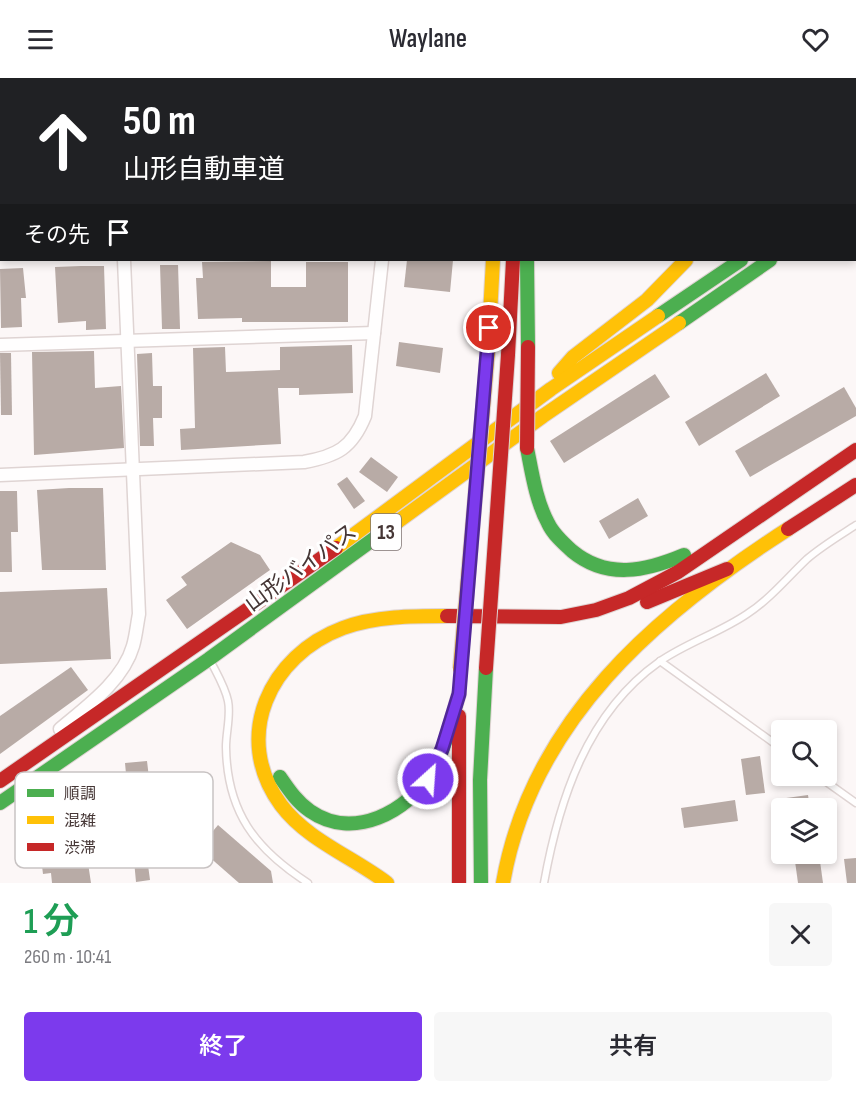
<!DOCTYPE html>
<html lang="ja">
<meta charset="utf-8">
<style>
body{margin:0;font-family:"Sofia Sans Condensed","Noto Sans JP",sans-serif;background:#f7f7f7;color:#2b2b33;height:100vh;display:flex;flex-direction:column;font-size:22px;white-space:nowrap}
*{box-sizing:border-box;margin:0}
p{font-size:20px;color:#7c7c81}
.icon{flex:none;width:33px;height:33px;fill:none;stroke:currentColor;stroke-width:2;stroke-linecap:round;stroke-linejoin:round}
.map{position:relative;height:805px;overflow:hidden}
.side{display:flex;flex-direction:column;background:#fff;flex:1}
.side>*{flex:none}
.guide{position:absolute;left:0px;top:0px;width:856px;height:183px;box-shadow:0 3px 9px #0003;background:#202124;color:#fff;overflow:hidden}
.tools{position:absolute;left:771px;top:642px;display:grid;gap:12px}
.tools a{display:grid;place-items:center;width:66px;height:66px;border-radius:6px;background:#fff;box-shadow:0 3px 9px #0003;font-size:30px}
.pin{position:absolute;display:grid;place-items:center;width:51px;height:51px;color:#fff;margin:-26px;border:3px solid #fff;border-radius:50%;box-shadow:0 2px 6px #0007}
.me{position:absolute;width:66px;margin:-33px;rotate:26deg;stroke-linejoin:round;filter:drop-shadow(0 0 4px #0008)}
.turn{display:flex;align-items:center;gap:21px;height:126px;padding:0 24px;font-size:27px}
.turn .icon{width:78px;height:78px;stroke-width:2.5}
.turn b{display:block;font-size:42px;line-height:51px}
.then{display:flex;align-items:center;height:57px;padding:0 24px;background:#0003;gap:12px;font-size:22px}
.round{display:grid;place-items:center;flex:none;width:63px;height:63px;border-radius:6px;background:#f7f7f7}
.headline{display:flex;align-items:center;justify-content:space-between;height:102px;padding:0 24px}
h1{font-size:36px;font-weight:600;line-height:45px;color:#1e9e55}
.button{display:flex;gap:12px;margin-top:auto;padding:12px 24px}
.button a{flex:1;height:69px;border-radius:6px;background:#7c3aed;color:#fff;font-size:24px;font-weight:600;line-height:69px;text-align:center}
.button a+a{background:#f7f7f7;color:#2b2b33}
header{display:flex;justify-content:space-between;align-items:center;height:78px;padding:0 24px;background:#fff;font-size:27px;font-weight:600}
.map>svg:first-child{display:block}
</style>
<header><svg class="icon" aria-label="menu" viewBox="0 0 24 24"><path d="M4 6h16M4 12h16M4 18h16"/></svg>Waylane<svg class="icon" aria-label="heart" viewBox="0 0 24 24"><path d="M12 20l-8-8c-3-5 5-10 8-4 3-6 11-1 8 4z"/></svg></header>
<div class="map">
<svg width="856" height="805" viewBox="0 0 856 805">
<rect width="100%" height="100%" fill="#fcf7f7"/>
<g fill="#b8aba6">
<polygon points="407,182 453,182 450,214 404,209"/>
<polygon points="271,183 271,209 306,209 306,184 348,184 348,244 242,244 242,240 198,241 196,200 203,200 202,184"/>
<polygon points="160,187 178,187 180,251 162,251"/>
<polygon points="81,188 104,188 106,251 86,252 86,243 58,245 55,189"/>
<polygon points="23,190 26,220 21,220 22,249 1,250 0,191"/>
<polygon points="399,264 443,270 440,295 396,288"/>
<polygon points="352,267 353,315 299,317 299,310 278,310 281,366 181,372 180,351 195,350 193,270 225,269 226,294 280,292 280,269"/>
<polygon points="94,273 95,310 121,308 124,370 34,377 32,274"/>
<polygon points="0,275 11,275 12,337 1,337"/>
<polygon points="152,275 153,308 162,308 162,340 153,340 154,368 140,368 137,276"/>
<polygon points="766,295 780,318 699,368 685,344"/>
<polygon points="655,296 670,319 564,385 550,363"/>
<polygon points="844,309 856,330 856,338 750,399 735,373"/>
<polygon points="371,379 398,399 387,414 359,394"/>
<polygon points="347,399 365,423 354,431 337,406"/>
<polygon points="69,410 103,410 106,492 42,492 37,412"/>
<polygon points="0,413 17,413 18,454 11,454 12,494 0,494"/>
<polygon points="638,420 648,438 609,461 599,443"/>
<polygon points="231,464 260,477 270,492 187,551 166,522 187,507 181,499"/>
<polygon points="107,510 111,581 0,586 0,514"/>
<polygon points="71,589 88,612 0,676 0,638"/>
<polygon points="760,678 765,715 746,717 741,681"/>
<polygon points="147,683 153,734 141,735 150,802 136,804 125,685"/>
<polygon points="808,717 810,730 781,730 779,721"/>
<polygon points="735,722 738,743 684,750 681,730"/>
<polygon points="80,732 91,805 52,805 51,795 43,796 42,788 27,790 24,768 48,764 44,737"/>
<polygon points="218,747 271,793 273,805 239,805 199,770"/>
<polygon points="794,776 819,776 823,805 798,805"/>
<polygon points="856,780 856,805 847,805 844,781"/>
</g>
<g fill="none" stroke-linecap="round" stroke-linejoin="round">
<g stroke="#dfd4d3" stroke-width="9">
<g id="lane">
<polyline points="660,583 782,671"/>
<path d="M 211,584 C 217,596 225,609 228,623 C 231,637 226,654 226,669 C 227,734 255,771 308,805"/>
<polyline points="818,698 856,725"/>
<path d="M 544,805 C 559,722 587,635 659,584 C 686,565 719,555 747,536 C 770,521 787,500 807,481 C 822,468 839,458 856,447"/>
</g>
</g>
<g stroke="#dfd4d3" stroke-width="15">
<g id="street">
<polyline points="121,0 121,2"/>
<polyline points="396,2 396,0"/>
<polyline points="0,68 2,68"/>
<polyline points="0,175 2,175"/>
<polyline points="0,267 374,255"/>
<path d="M 0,397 L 304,384 C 337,378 352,370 365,338 L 382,182"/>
<path d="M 60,651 C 86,629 123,603 133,568 C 136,558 137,546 139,536 L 124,182"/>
</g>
</g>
<g stroke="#dfd4d3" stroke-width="16">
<g id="fast">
<polyline points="502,2 503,0"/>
<polyline points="527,182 528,269"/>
<polyline points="658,238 741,182"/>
<polyline points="679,245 770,182"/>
<path d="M 527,370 C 532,395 536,423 548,445 C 553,456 563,465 572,473 C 607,502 646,493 684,477"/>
<path d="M 280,699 C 289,712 297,724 310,733 C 353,763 408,734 432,694 C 446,670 451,642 459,616"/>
<polyline points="0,725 209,581 397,444"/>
<polyline points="481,805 480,702 486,590"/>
</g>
</g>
<g stroke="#dfd4d3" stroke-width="16">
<g id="slow">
<polyline points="855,103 856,103"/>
<polyline points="488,273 493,182"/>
<polyline points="559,295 573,279 647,222 686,182"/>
<polyline points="397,444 543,338 679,245"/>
<polyline points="336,470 551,311 658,238"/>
<path d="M 387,805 C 353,779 307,762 281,727 C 231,659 270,577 343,550 C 375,538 414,538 447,538"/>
<path d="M 503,805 C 531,643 656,536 788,451"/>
</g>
</g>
<g stroke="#dfd4d3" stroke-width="16">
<g id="jam">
<polyline points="523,0 523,2"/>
<polyline points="711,2 712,0"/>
<polyline points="855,84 856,84"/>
<polyline points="855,126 856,125"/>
<polyline points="855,154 856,154"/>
<polyline points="508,277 513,182"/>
<polyline points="788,451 856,407"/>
<polyline points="647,524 727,491"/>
<polyline points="447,538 561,539 596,532 629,520 678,494 856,372"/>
<polyline points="459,638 459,805"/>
<polyline points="0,703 336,470"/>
</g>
</g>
<use href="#lane" stroke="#fffefe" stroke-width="6"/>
<use href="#street" stroke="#fffefe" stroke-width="12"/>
<use href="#fast" stroke="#4caf50" stroke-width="14"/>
<use href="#slow" stroke="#ffc107" stroke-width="14"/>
<use href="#jam" stroke="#c62828" stroke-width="14"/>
<g stroke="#dfd4d3" stroke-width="16" stroke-linecap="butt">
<polyline id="slow-bridge" points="460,591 488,273"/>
</g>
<g stroke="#dfd4d3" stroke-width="16" stroke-linecap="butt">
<g id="jam-bridge">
<polyline points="527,370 528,269"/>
<polyline points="486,590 508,277"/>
</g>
</g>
<use href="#slow-bridge" stroke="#ffc107" stroke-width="14"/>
<use href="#jam-bridge" stroke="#c62828" stroke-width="14"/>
</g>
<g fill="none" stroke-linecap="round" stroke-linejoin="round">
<g stroke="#51269a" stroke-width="15">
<polyline id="route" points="428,701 442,671 459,616 489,250"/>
</g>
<use href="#route" stroke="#7c3aed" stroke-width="10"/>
</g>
<g text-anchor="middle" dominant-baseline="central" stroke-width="6" stroke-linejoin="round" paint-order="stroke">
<rect fill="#fff" stroke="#7e7372" stroke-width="1.5" x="371" y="436" width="30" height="36" rx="4.5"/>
<g font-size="21" font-weight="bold" fill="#463736">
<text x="386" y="454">13</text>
</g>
<g font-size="22" fill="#463736" stroke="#fff">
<text transform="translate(301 490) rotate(-36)">山形バイパス</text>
</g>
</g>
<rect x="15" y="694" width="198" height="96" rx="9" fill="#fff" stroke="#c8c3c3" stroke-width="1.5"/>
<rect x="27" y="711" width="27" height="8" fill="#4caf50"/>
<rect x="27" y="738" width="27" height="8" fill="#ffc107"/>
<rect x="27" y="765" width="27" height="8" fill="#c62828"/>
<g font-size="16" fill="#463736">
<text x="64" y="721">順調</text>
<text x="64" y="748">混雑</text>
<text x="64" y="775">渋滞</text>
</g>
</svg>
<div class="tools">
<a><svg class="icon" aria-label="search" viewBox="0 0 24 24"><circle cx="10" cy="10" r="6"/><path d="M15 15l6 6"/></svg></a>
<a><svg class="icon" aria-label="layers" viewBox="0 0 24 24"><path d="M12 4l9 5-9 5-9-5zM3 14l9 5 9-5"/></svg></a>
</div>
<div class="pin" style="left:489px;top:250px;background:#d93025"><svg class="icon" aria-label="arrive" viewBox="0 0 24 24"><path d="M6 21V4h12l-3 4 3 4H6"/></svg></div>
<svg class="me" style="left:428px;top:701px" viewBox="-20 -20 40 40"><circle r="17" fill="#7c3aed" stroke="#fff" stroke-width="3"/><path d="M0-11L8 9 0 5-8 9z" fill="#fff"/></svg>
<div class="guide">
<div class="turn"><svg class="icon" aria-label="ahead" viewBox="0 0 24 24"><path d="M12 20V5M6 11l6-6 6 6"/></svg><div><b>50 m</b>山形自動車道</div></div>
<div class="then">その先<svg class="icon" aria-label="arrive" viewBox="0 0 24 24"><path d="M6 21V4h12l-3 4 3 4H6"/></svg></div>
</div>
</div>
<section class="side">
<div class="headline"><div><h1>1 分</h1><p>260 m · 10:41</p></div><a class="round"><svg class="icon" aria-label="close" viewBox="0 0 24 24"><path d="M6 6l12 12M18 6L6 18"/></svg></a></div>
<div class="button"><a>終了</a><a>共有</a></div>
</section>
